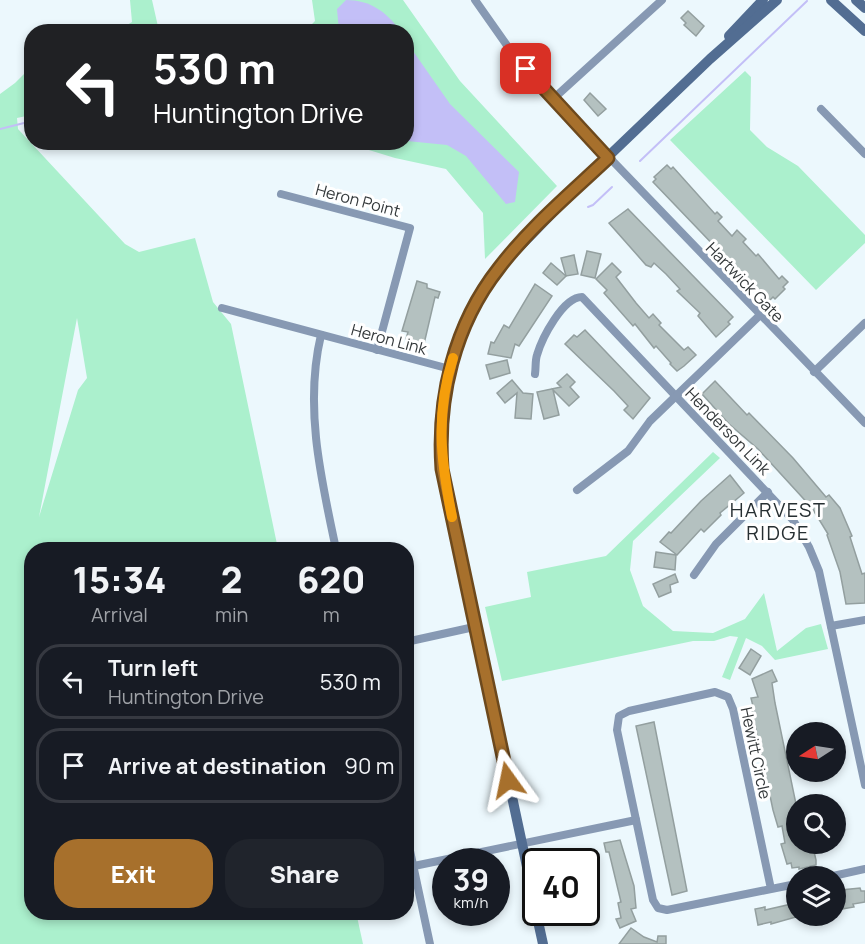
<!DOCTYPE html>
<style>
body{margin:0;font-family:Manrope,sans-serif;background:#20242c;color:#f1f3f6;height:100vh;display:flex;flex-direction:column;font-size:22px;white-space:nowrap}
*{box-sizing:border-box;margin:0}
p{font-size:20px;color:#9ea1a6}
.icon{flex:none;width:33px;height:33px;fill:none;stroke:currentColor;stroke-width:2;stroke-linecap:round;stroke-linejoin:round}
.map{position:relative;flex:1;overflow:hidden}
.details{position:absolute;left:24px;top:542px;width:390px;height:378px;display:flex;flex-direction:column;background:#171b24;border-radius:24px;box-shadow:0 3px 9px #0003}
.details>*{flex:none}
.banner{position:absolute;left:24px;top:24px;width:390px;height:126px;border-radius:24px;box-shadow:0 3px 9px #0003;background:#202124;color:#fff;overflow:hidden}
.needle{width:39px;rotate:258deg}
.buttons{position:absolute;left:786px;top:722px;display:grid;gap:12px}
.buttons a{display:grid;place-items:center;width:60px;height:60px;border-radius:50%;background:#171b24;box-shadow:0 3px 9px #0003;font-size:30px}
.speed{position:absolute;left:432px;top:848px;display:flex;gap:12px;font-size:30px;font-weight:700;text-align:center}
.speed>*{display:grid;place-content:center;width:78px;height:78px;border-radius:50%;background:#171b24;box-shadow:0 3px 9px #0003;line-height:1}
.speed small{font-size:15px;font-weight:400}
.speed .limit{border:3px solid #111;border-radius:9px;background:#fff;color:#111}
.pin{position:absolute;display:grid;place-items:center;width:51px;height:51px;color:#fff;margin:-26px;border-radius:12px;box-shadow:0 3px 9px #0006}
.me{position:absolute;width:66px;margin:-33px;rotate:348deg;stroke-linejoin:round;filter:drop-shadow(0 0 4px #0008)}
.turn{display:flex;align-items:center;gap:21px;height:126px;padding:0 30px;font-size:27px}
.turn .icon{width:78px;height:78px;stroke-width:2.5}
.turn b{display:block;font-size:42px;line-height:51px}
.eta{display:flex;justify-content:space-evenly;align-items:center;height:102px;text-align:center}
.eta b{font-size:36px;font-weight:800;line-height:42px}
.cta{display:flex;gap:12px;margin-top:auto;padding:12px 30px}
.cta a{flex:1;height:69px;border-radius:24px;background:#a7702c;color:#fff;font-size:24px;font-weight:800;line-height:69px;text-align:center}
.cta a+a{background:#20242c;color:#f1f3f6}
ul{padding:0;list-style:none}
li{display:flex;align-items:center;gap:18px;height:75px;margin:0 12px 9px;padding:0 18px;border:3px solid #363941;border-radius:24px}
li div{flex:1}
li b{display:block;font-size:22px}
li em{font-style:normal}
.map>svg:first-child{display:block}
</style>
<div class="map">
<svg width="865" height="944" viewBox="0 0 865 944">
<rect width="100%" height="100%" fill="#ecf8fd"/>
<g fill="#abf0cd" fill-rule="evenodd">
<polygon points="130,0 152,0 159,31 117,31 132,22"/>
<polygon points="312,0 403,0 460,81 557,186 485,259 483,213 446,169 395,158 346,143 406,142 406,32 304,32 315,21"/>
<path d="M 31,67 L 31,115 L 17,118 L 18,129 L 125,244 L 139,252 L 195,238 L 213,302 L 231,324 L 278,549 L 32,549 L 32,912 L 356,912 L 363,944 L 0,944 L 0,94 L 15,83 ZM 77,318 L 87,378 L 78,390 L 39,517 Z"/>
<polygon points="745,71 751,77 750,130 767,147 798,166 865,235 865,243 816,290 670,140"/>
<polygon points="713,452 720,458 633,541 630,570 643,606 673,631 713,633 745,619 764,593 777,651 806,628 821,624 828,649 775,660 762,646 746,638 730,680 722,677 738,637 730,636 714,641 693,641 502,681 485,607 531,597 527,572 606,556"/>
</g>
<g fill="#c3bff7">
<path d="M 346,0 C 370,0 387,12 400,31 L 339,31 L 337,9 Z"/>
<polygon points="406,41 450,104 519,172 515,202 506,204 466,156 447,145 407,141"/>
</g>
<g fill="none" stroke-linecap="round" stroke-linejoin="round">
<g stroke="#c3bff7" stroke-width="2">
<polyline points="0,129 32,121"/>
<polyline points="640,161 807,1"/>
<polyline points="588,207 593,205 612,187"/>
</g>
</g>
<g fill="#b4c1c0" stroke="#939f9f" stroke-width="1.5">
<polygon points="688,11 704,26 696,36 684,25 686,23 681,18"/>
<polygon points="590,93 606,109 598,116 584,100"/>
<polygon points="667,165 671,169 673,167 715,214 717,212 722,217 718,221 732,236 737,230 746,239 743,242 756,256 758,254 779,279 782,276 788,282 783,287 785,289 775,299 773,297 768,302 653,182 656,179 654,177"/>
<polygon points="628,209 733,317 728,322 730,324 716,337 698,316 700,313 677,291 680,289 666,274 654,263 651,267 646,265 609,223"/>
<polygon points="587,251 601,254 595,278 581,275"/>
<polygon points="574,255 578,274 566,276 561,258"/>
<polygon points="551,263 566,276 557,285 543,273"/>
<polygon points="612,263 621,272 616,277 636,303 649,318 653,314 661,323 659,325 684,350 688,347 696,355 684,366 677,371 670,364 671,363 656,346 654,348 635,324 633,326 604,293 607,290 596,279"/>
<polygon points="417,281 427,284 427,288 440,292 438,298 435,297 424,344 406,339 408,332 402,331"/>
<polygon points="535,284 552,296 519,346 515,344 511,358 488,354 491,342 494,343 504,325 509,328"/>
<polygon points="585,330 650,398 633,419 624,410 628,406 614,391 565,344 574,335 577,337"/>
<polygon points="507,360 510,373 490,379 486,365"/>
<polygon points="567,374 575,382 570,387 579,397 569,406 553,390 559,415 544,419 537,392 561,387 557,383"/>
<polygon points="512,380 523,393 533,394 531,419 515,418 517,393 505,403 497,393"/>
<polygon points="715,381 747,415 749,413 793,458 826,497 829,495 840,508 852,536 850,537 862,574 865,573 865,603 846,604 840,572 827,535 828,534 812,508 758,449 729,424 702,394"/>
<polygon points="730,475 744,493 720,513 721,515 704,532 701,529 677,555 660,542 669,532 671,533 701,501"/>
<polygon points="656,552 676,555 675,570 654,567"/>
<polygon points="675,574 678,582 670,585 671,592 659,597 653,584"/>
<polygon points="751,649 761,656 750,675 739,668"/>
<polygon points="772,670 777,681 772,683 775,703 796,804 796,843 812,843 816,860 816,865 799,869 799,867 792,868 791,863 787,864 781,844 785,843 782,826 778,827 773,810 752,710 754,710 751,698 758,697 752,679"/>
<polygon points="654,722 687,891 672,895 636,726"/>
<polygon points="620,840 634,886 636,908 631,909 636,921 620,928 616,919 621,918 618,903 621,902 609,852 606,852 604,843"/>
<polygon points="860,888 861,891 865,891 865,902 853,904 854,907 836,910 836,894 841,893 841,890"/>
<polygon points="796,903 796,917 771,924 771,922 758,925 755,909 765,907 765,910"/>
<polygon points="631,928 644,937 657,942 658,936 666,936 666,944 619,944"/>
</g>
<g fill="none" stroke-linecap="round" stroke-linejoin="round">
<g stroke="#8799b3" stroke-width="8">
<polyline points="475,0 513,54 553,99 865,423"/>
<polyline points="553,99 662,0"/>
<polyline points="821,109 865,154"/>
<polyline points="281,194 410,228 377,350"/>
<polyline points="222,308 450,369"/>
<path d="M 321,335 C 304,406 321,479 336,549"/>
<polyline points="814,372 865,323"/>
<path d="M 535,374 C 536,368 535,361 537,355 C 542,338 563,297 582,297 L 793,520 L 809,547 L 819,571 L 865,785"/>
<polyline points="577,490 628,451 650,421 759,316"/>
<polyline points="694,575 716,544 768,492"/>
<polyline points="831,626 865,620"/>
<polyline points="406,642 474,627"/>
<polyline points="406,832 430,944"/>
<polyline points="414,866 636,820"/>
<polyline points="833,876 865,869"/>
<polyline points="771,889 733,709 728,697 715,692 629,711 619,716 617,730 653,900 658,908 667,910 796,884"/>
</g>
<g stroke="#526d92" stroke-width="10">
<polyline points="831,0 865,31"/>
<polyline points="856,0 865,8"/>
<polyline points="729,36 763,0"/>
<polyline points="536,909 442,469 440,419 450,369 471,311 499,268 593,171 710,59 777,0"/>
<polyline points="536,912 543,944"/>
</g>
</g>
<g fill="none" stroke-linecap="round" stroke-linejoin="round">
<g stroke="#6d491d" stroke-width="15">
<path id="route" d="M 508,780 L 442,469 C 437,398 454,325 499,268 C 530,227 571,193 608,158 L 526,69"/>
</g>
<use href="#route" stroke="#a7702c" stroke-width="10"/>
<path stroke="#f59e0b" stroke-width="10" d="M 452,517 C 441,461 435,415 453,358"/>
</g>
<g text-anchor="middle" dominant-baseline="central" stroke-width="6" stroke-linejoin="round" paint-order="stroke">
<g font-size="16" fill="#33383a" stroke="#fff">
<text transform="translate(358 200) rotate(15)">Heron Point</text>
<text transform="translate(745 282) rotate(46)">Hartwick Gate</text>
<text transform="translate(389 339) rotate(15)">Heron Link</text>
<text transform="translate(728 431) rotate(46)">Henderson Link</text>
<text transform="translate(756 753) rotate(78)">Hewitt Circle</text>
</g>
<g font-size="20" letter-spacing="1.5" fill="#262f32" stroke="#fff">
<text x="778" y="509">HARVEST<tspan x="778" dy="23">RIDGE</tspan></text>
</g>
</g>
</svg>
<div class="buttons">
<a><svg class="needle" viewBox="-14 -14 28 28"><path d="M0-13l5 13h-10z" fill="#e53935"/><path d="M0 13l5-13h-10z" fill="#9ea1a6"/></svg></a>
<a><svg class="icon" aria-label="search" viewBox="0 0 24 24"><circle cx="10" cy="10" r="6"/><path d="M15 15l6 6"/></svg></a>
<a><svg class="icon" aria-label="layers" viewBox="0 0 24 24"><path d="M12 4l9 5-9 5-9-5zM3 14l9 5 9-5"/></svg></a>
</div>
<div class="speed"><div>39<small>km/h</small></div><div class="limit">40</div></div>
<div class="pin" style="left:526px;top:69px;background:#d93025"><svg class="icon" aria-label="arrive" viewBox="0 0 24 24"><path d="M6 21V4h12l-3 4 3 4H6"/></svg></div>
<svg class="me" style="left:508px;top:780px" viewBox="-20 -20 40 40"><path d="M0-17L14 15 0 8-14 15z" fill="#a7702c" stroke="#fff" stroke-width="4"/></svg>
<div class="banner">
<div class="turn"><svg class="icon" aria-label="left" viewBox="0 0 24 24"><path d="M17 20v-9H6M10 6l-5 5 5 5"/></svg><div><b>530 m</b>Huntington Drive</div></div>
</div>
<section class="details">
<div class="eta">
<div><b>15:34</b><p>Arrival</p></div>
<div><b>2</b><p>min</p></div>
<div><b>620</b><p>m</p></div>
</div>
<ul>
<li><svg class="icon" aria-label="left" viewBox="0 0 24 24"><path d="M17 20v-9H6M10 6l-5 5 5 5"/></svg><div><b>Turn left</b><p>Huntington Drive</p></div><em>530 m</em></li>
<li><svg class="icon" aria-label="arrive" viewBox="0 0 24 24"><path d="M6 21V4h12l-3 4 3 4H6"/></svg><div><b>Arrive at destination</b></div><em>90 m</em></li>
</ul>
<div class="cta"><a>Exit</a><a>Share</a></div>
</section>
</div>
